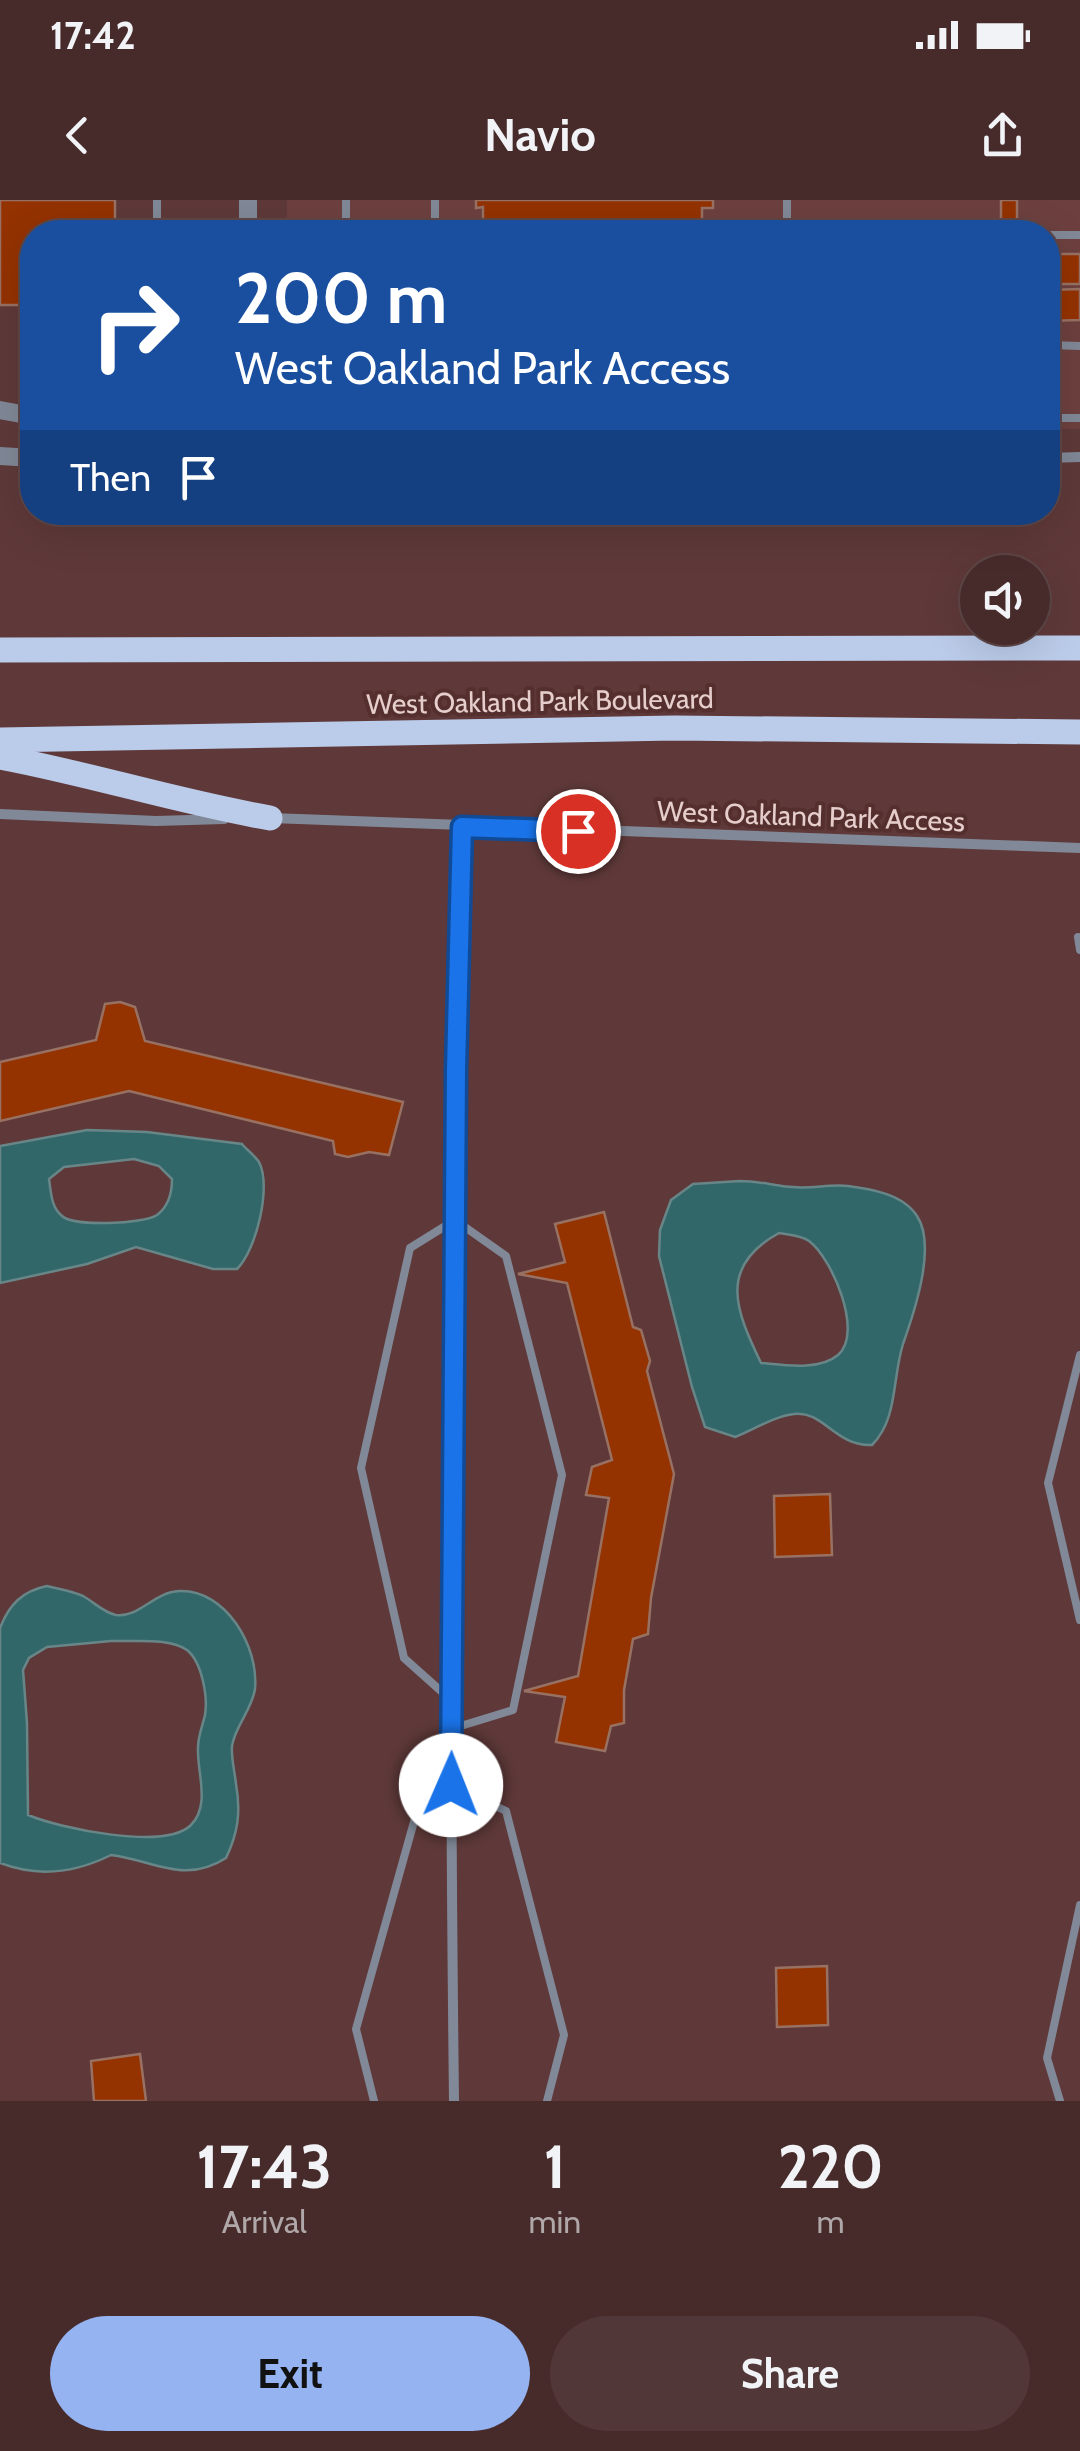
<!DOCTYPE html>
<style>
body{margin:0;font-family:Cabin,sans-serif;background:#513737;color:#f1f3f6;height:100vh;display:flex;flex-direction:column;font-size:38px;white-space:nowrap}
*{box-sizing:border-box;margin:0}
p{font-size:32px;color:#b0a7a9}
.icon{flex:none;width:55px;height:55px;fill:none;stroke:currentColor;stroke-width:2;stroke-linecap:round;stroke-linejoin:round}
.map{position:relative;height:1901px;overflow:hidden}
.panel{display:flex;flex-direction:column;background:#472b2b;flex:1}
.panel>*{flex:none}
.hud{position:absolute;left:20px;top:20px;width:1040px;height:305px;border-radius:40px;box-shadow:0 10px 40px #0002,0 0 0 2px #5f4747;background:#1a4fa0;color:#fff;overflow:hidden}
.fabs{position:absolute;left:960px;top:355px;display:grid;gap:20px}
.fabs a{display:grid;place-items:center;width:90px;height:90px;border-radius:50%;background:#472b2b;box-shadow:0 10px 40px #0002,0 0 0 2px #5f4747;font-size:50px}
.pin{position:absolute;display:grid;place-items:center;width:85px;height:85px;color:#fff;margin:-42px;border:5px solid #fff;border-radius:50%;box-shadow:0 2px 10px #0007}
.me{position:absolute;width:110px;margin:-55px;rotate:1deg;stroke-linejoin:round;filter:drop-shadow(0 0 8px #0008)}
.turn{display:flex;align-items:center;gap:35px;height:210px;padding:0 50px;font-size:45px}
.turn .icon{width:130px;height:130px;stroke-width:2.5}
.turn b{display:block;font-size:70px;line-height:85px}
.then{display:flex;align-items:center;height:95px;padding:0 50px;background:#0003;gap:20px;font-size:38px}
.eta{display:flex;justify-content:space-evenly;align-items:center;height:170px;text-align:center}
.eta b{font-size:60px;font-weight:700;line-height:70px}
.primary-button{display:flex;gap:20px;margin-top:auto;padding:20px 50px}
.primary-button a{flex:1;height:115px;border-radius:60px;background:#95b2f1;color:#111;font-size:40px;font-weight:700;line-height:115px;text-align:center}
.primary-button a+a{background:#513737;color:#f1f3f6}
.status{display:flex;justify-content:space-between;align-items:center;height:70px;padding:0 50px;background:#472b2b;direction:ltr}
.status svg{height:28px;fill:currentColor}
header{display:flex;justify-content:space-between;align-items:center;height:130px;padding:0 50px;background:#472b2b;font-size:45px;font-weight:700}
.map>svg:first-child{display:block}
.built{fill:#6d403f}
.water{fill:#32676a;stroke:#688688;stroke-width:2.5;fill-rule:evenodd}
.building{fill:#943200;stroke:#987163;stroke-width:2.5}
.lines{fill:none;stroke-linecap:round;stroke-linejoin:round}
.service{stroke:#818998;stroke-width:8}
.minor{stroke:#818998;stroke-width:10}
.tertiary{stroke:#818998;stroke-width:18}
.primary{stroke:#bbccea;stroke-width:25}
.route-casing{stroke:#114b97;stroke-width:25}
.route{stroke:#1a73e8;stroke-width:18}
.labels{text-anchor:middle;stroke-width:8;stroke-linejoin:round;paint-order:stroke}
.street-label{font-size:28px;fill:#e6cecd;stroke:#542f2e}
</style>
<div class="status"><b>17:42</b><svg viewBox="0 0 49 12"><path d="M0 12V9h3v3zM5 12V6h3v6zM10 12V3h3v9zM15 12V0h3v12zM26 1h20v11H26zM47 4h2v5h-2z"/></svg></div>
<header><svg class="icon" aria-label="back" viewBox="0 0 24 24"><path d="M15 5l-7 7 7 7"/></svg>Navio<svg class="icon" aria-label="share" viewBox="0 0 24 24"><path d="M12 15V3M7 8l5-5 5 5M5 13v7h14v-7"/></svg></header>
<div class="map">
<svg width="1080" height="1901" viewBox="0 0 1080 1901">
<rect width="100%" height="100%" fill="#5f3939"/>
<path class="built" d="M287,0H1080V229H1048V32H287Z"/>
<g class="water">
<path d="M87,930L147,932L242,944C247,950 255,956 259,962C272,986 256,1051 237,1069H213L136,1047L87,1064L0,1083V946ZM134,959L159,966L172,979C172,993 169,1006 157,1015C143,1024 74,1027 62,1016C51,1007 51,992 49,979L64,967Z"/>
<path d="M740,981C760,981 775,986 793,987C811,989 830,984 848,986C871,989 903,994 917,1016C937,1046 914,1113 903,1144C892,1179 898,1219 872,1245C836,1247 823,1210 794,1214C775,1216 753,1230 735,1237L705,1227L692,1187L659,1056L660,1030L671,1000L693,984ZM779,1033C790,1035 801,1035 809,1041C832,1058 864,1133 838,1155C819,1171 784,1165 761,1163C736,1111 717,1067 779,1033Z"/>
<path d="M47,1386C59,1389 72,1391 83,1396C94,1402 104,1413 116,1415C139,1418 154,1392 179,1391C226,1389 259,1447 255,1489C252,1510 235,1526 232,1546C231,1558 235,1573 236,1584C241,1612 238,1633 226,1658C184,1685 153,1660 111,1655C75,1673 39,1678 0,1663V1428C9,1405 22,1391 47,1386ZM111,1441C132,1442 169,1437 187,1450C202,1462 208,1497 205,1515C202,1528 197,1538 198,1552C198,1575 210,1606 191,1625C165,1651 59,1628 28,1615L27,1523L23,1470L29,1458L47,1447Z"/>
</g>
<g class="building">
<path d="M0,0H115V32H32V105H0Z"/>
<path d="M476,0H713V8H702V32H483V7L476,8Z"/>
<rect x="1001" y="0" width="16" height="32"/>
<rect x="1048" y="54" width="32" height="30"/>
<path d="M1080,89V120L1048,121V90Z"/>
<path d="M120,802L135,807L145,841L403,902L389,955L369,952L348,957L335,954L333,941L129,891L0,921V862L96,840L105,804Z"/>
<path d="M604,1012L633,1127L641,1130L650,1161L647,1171L674,1274L651,1398L648,1434L633,1439L624,1490V1523L611,1526L605,1551L556,1542L565,1497L524,1491L578,1476L609,1298L586,1295L592,1267L612,1260L567,1083L518,1074L565,1062L555,1024Z"/>
<path d="M830,1294L832,1355L775,1357L774,1296Z"/>
<path d="M827,1766L828,1825L777,1827L776,1768Z"/>
<path d="M140,1854L146,1901H94L91,1861Z"/>
</g>
<g class="lines">
<g class="service">
<path d="M157,32V0"/>
<path d="M346,32V0"/>
<path d="M435,32V0"/>
<path d="M787,32V0"/>
<path d="M1048,35H1080"/>
<path d="M1048,145L1080,146"/>
<path d="M1048,218H1080"/>
<path d="M1078,737L1080,750"/>
<path d="M1080,1155L1048,1283L1080,1420"/>
<path d="M451,1529L513,1510L562,1275L506,1056L455,1020L410,1048L361,1268L404,1458L451,1500"/>
<path d="M374,1901L356,1829L422,1593L451,1585L506,1611L564,1835L547,1901"/>
<path d="M1060,1901L1047,1858L1080,1705"/>
</g>
<g class="minor">
<path d="M1048,258L1080,257"/>
<path d="M0,614L156,621L224,619"/>
<path d="M271,618L1080,648"/>
<path d="M454,1901C449,1476 449,1051 462,627"/>
</g>
<g class="tertiary">
<path d="M248,32V0"/>
<path d="M0,210L32,216"/>
<path d="M0,256L32,258"/>
</g>
<g class="primary">
<path d="M0,450L1080,448"/>
<path d="M0,540L675,528L1080,532"/>
<path d="M0,557C91,574 178,602 270,618"/>
</g>
</g>
<g class="lines">
<defs>
<path id="route" d="M451,1585L456,870L462,627L578,631"/>
</defs>
<use href="#route" class="route-casing"/>
<use href="#route" class="route"/>
</g>
<g class="labels">
<g class="street-label">
<text transform="translate(540 501) rotate(-1)" y="10">West Oakland Park Boulevard</text>
<text transform="translate(811 616) rotate(2)" y="10">West Oakland Park Access</text>
</g>
</g>
</svg>
<div class="fabs">
<a><svg class="icon" aria-label="sound" viewBox="0 0 24 24"><path d="M4 9h4l5-4v14l-5-4H4zM17 9q2 3 0 6"/></svg></a>
</div>
<div class="pin" style="left:578px;top:631px;background:#d93025"><svg class="icon" aria-label="arrive" viewBox="0 0 24 24"><path d="M6 21V4h12l-3 4 3 4H6"/></svg></div>
<svg class="me" style="left:451px;top:1585px" viewBox="-20 -20 40 40"><circle r="19" fill="#fff"/><path d="M0-13L10 11 0 6-10 11z" fill="#1a73e8"/></svg>
<div class="hud">
<div class="turn"><svg class="icon" aria-label="right" viewBox="0 0 24 24"><path d="M7 20v-9h11M14 6l5 5-5 5"/></svg><div><b>200 m</b>West Oakland Park Access</div></div>
<div class="then">Then<svg class="icon" aria-label="arrive" viewBox="0 0 24 24"><path d="M6 21V4h12l-3 4 3 4H6"/></svg></div>
</div>
</div>
<section class="panel">
<div class="eta">
<div><b>17:43</b><p>Arrival</p></div>
<div><b>1</b><p>min</p></div>
<div><b>220</b><p>m</p></div>
</div>
<div class="primary-button"><a>Exit</a><a>Share</a></div>
</section>
